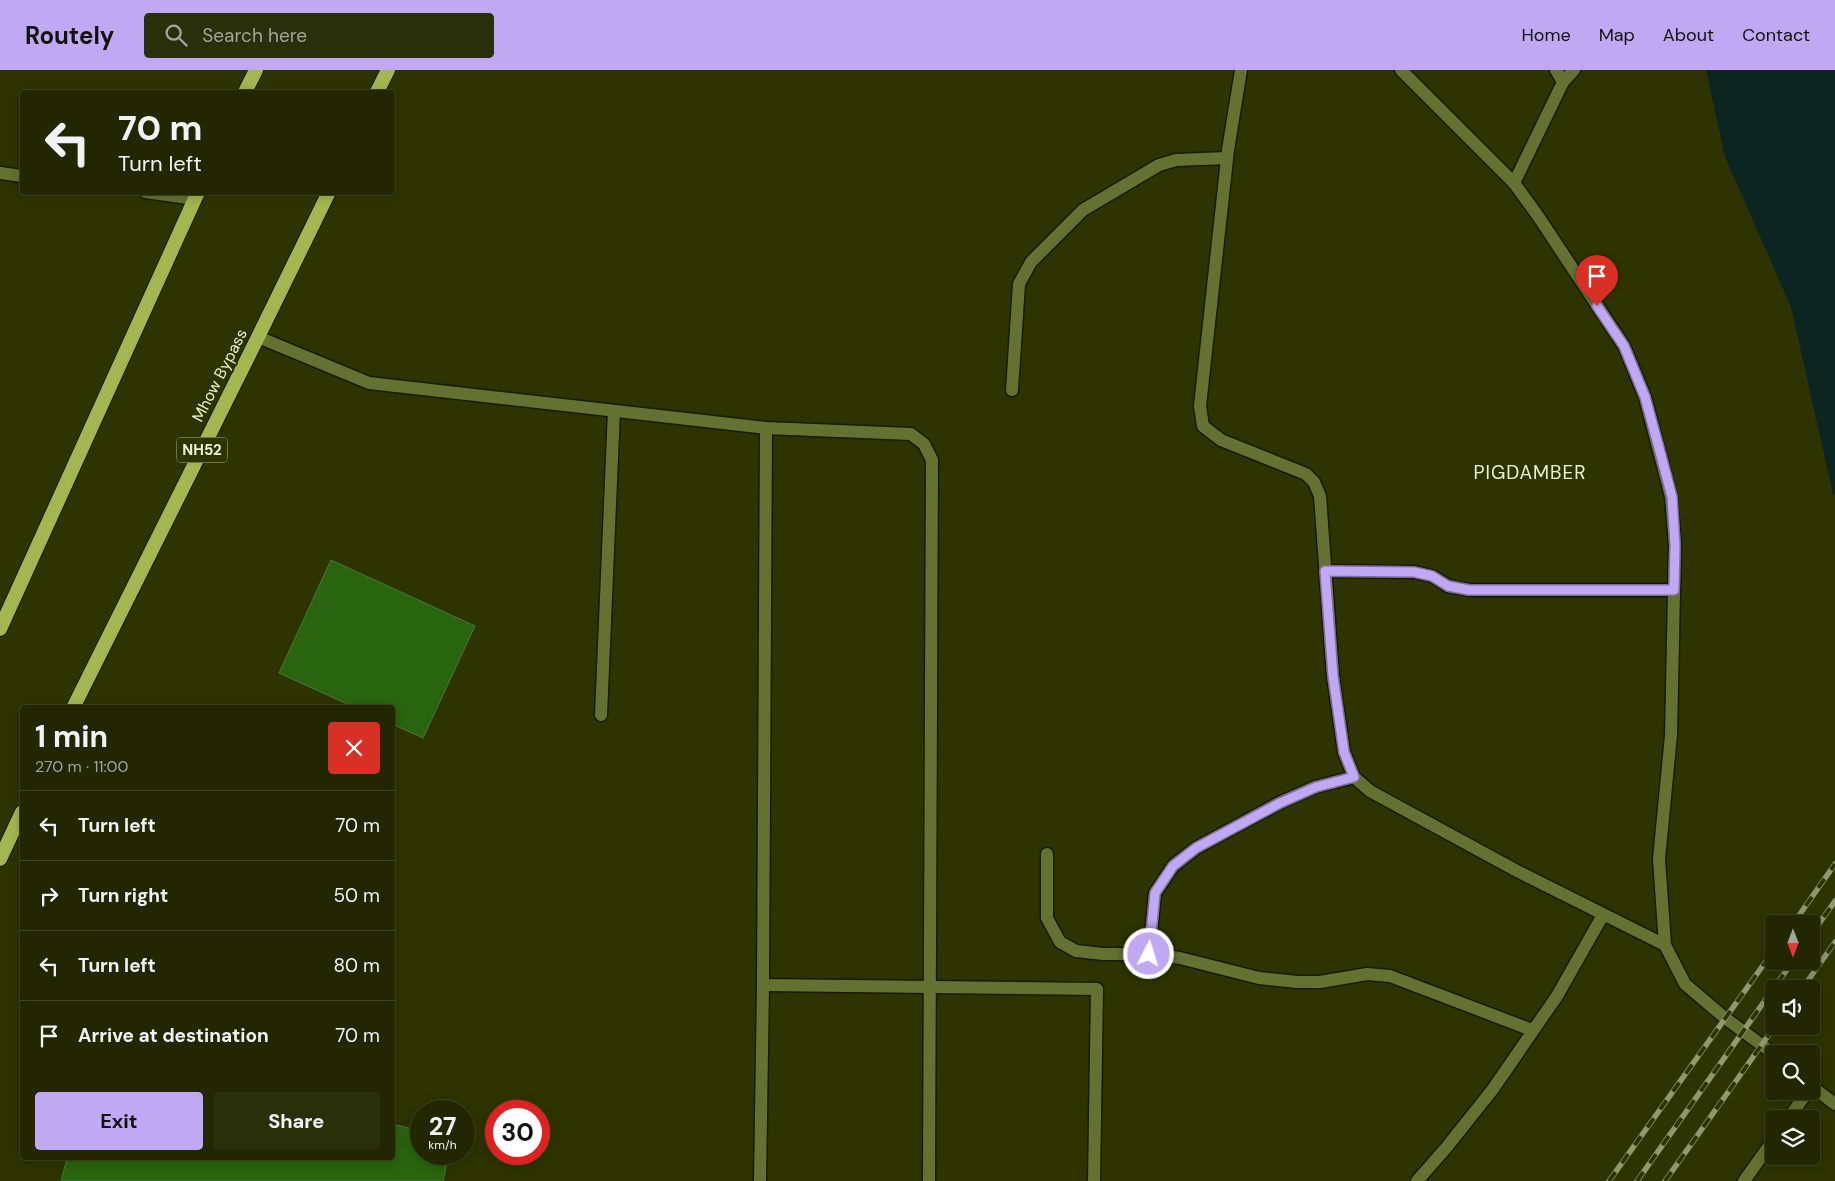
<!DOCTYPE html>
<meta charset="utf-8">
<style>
body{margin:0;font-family:"DM Sans",sans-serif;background:#2a2f0b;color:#f1f3f6;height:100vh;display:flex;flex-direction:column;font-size:19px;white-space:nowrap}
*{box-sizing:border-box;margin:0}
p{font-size:16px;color:#a2a599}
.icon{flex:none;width:28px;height:28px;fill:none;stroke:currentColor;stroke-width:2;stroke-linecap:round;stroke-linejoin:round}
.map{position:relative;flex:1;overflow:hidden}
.panel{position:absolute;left:20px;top:635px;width:375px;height:455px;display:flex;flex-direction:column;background:#222701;border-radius:5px;box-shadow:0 2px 12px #0003,0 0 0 1px #3f4423}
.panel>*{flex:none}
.banner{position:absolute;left:20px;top:20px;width:375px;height:105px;border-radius:5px;box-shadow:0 2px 12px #0003,0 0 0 1px #3f4423;background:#222701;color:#f1f3f6;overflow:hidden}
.needle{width:32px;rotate:180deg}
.controls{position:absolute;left:1765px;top:845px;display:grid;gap:10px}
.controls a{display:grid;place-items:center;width:55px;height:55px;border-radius:5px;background:#222701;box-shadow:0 2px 12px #0003,0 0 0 1px #3f4423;font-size:25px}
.speed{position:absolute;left:410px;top:1030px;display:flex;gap:10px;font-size:25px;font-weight:700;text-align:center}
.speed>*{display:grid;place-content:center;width:65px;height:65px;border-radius:50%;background:#222701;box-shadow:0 2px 12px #0003,0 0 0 1px #3f4423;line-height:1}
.speed small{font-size:12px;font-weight:400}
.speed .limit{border:8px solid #d22;background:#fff;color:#111}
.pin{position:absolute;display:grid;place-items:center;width:42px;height:42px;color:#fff;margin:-51px -21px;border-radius:50% 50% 50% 0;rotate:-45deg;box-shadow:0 0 5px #0007}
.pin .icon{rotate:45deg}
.me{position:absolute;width:55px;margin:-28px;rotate:5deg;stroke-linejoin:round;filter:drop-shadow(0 0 4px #0008)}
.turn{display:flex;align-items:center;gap:18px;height:105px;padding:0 15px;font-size:22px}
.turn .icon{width:65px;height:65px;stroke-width:2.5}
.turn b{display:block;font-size:35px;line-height:42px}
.round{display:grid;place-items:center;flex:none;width:52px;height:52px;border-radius:5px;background:#2a2f0b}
.headline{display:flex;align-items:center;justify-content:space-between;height:85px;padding:0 15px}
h1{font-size:30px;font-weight:700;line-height:38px}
.action{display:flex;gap:10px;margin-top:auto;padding:10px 15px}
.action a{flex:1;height:58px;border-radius:5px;background:#c0a8f3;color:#111;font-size:20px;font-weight:700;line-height:58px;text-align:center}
.action a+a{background:#2a2f0b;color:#f1f3f6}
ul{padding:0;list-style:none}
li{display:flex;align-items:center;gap:15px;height:70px;padding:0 15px;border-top:1px solid #3f4423}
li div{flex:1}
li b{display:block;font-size:19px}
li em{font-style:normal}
header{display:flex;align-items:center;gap:30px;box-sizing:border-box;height:70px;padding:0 25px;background:#c0a8f3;color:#111}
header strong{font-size:24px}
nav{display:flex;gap:28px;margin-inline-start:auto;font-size:18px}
.search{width:350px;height:45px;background:#2a2f0b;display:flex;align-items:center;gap:12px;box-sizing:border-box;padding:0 18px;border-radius:5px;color:#a2a599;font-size:19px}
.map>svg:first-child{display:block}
.water{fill:#0c2520}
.building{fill:#29640e;stroke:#4e7541}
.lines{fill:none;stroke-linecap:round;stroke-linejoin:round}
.service-casing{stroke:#161b00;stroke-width:15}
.minor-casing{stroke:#161b00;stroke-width:15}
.trunk-casing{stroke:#161b00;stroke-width:16}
.service{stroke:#657131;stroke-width:12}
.minor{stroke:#657131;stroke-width:12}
.trunk{stroke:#a4b652;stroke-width:14}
.rail-casing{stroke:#90986e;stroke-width:5.5}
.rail{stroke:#2d3401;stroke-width:4;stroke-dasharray:11;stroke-linecap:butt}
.route-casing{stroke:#7d6d9e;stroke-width:12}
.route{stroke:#c0a8f3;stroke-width:9}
.labels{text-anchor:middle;stroke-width:4;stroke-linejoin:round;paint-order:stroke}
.shield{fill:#2d3401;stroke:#b1b992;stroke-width:1}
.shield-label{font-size:15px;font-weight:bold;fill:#eaf2d0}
.street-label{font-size:16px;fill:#eaf2d0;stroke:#2d3401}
.quarter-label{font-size:19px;letter-spacing:1px;fill:#eaf2d0;stroke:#2d3401}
</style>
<header>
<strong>Routely</strong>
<div class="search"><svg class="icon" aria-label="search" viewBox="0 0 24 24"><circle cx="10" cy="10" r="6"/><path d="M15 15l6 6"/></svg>Search here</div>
<nav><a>Home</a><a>Map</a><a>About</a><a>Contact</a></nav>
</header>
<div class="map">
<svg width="1835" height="1111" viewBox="0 0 1835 1111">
<rect width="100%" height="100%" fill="#2d3401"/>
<path class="water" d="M1706,0H1835V426L1833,424L1791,237L1725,87Z"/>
<g class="building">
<path d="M331,490L475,556L423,668L392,654V638H356L279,603Z"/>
<path d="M392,1054L421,1061V1084H449L443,1111H61L67,1088H392Z"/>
</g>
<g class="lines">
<defs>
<g id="service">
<path d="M0,103L22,106"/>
<path d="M145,122L195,129"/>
</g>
<g id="minor">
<path d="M1241,0L1228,80L1200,336L1203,356L1221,370L1306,404L1314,412L1320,426L1333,606L1344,682L1354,707L1370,721L1517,801L1665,875"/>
<path d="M1401,0L1514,113L1538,146L1624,276L1645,327L1671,427L1675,475L1671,665L1659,789L1665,875L1685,914L1725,948L1774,984"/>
<path d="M1556,0L1563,12"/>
<path d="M1514,113L1563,12L1574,0"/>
<path d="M258,267L369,313L766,358L911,364L924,374L932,390L929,1111"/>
<path d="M1012,320L1019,214L1031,192L1083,140L1159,95L1176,90L1227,88"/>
<path d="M1325,501L1414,502L1432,506L1448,516L1469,520H1674"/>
<path d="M601,645L614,341"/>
<path d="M1047,784V848L1060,872L1076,881L1103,884H1149L1180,888L1259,908L1297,912H1320L1367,904L1390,906L1532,960"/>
<path d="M1149,884L1155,823L1173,796L1196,778L1279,733L1315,717L1354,707"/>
<path d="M763,915L1097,919L1094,1111"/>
<path d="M1811,1016L1835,1034"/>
<path d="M1788,1049L1808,1021"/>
<path d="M760,1111L763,915L766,358"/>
<path d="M1417,1111L1446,1078L1493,1019L1557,926L1603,845"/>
<path d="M1744,1111L1774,1069"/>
</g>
<g id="trunk">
<path d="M245,22L256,0"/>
<path d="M377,22L388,0"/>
<path d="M0,559L198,122"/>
<path d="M73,638L258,267L329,122"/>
<path d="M0,789L22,742"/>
</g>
</defs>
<use href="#service" class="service-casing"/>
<use href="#minor" class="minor-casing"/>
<use href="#trunk" class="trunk-casing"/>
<use href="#service" class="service"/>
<use href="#minor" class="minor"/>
<use href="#trunk" class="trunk"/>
<defs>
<g id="rail">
<path d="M1793,854L1835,794"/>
<path d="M1811,865L1835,831"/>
<path d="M1802,919L1835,872"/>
<path d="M1609,1111L1774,880"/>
<path d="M1637,1111L1793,891"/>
<path d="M1665,1111L1775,956"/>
</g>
</defs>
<use href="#rail" class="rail-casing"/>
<use href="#rail" class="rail"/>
</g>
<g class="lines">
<defs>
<path id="route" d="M1149,884L1155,823L1173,796L1196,778L1280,733L1316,717L1354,707L1344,682L1333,606L1325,501L1414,502L1432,506L1448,516L1469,520H1674L1675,475L1672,427L1659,378L1645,327L1624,276L1597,236"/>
</defs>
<use href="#route" class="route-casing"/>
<use href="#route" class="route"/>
</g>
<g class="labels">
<rect class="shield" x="177" y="367.5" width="50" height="25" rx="4"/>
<g class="shield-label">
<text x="202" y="385">NH52</text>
</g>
<g class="street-label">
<text transform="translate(219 305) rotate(-63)" y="6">Mhow Bypass</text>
</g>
<g class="quarter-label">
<text x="1530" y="409">PIGDAMBER</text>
</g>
</g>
</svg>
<div class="controls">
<a><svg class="needle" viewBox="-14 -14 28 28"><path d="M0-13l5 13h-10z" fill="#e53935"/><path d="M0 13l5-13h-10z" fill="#a2a599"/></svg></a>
<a><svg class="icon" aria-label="sound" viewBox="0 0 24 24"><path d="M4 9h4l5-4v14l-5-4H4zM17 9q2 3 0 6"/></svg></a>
<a><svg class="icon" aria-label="search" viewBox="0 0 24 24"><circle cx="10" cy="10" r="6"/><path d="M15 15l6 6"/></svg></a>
<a><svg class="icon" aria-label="layers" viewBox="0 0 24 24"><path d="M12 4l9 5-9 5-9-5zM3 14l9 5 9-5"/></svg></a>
</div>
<div class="speed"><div>27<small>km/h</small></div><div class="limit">30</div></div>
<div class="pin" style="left:1597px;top:236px;background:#d93025"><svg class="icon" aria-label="arrive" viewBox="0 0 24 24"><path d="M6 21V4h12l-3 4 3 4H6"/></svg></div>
<svg class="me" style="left:1149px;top:884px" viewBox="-20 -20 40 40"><circle r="17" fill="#c0a8f3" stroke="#fff" stroke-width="3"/><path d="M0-11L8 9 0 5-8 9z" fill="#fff"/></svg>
<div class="banner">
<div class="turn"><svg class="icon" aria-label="left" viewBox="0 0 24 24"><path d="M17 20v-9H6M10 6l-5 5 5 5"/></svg><div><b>70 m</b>Turn left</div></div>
</div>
<section class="panel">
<div class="headline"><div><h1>1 min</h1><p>270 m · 11:00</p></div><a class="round" style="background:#d93025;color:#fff"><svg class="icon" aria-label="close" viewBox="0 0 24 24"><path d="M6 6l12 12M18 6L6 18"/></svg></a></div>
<ul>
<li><svg class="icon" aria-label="left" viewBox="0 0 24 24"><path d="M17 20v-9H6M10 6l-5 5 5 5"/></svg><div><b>Turn left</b></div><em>70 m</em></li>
<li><svg class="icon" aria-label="right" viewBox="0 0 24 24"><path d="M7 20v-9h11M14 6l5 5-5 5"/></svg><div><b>Turn right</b></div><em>50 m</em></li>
<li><svg class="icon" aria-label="left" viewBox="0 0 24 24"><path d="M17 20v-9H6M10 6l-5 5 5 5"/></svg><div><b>Turn left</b></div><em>80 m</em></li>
<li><svg class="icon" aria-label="arrive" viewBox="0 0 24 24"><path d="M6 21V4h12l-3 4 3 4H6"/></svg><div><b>Arrive at destination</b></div><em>70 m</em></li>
</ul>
<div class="action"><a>Exit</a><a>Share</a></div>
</section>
</div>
